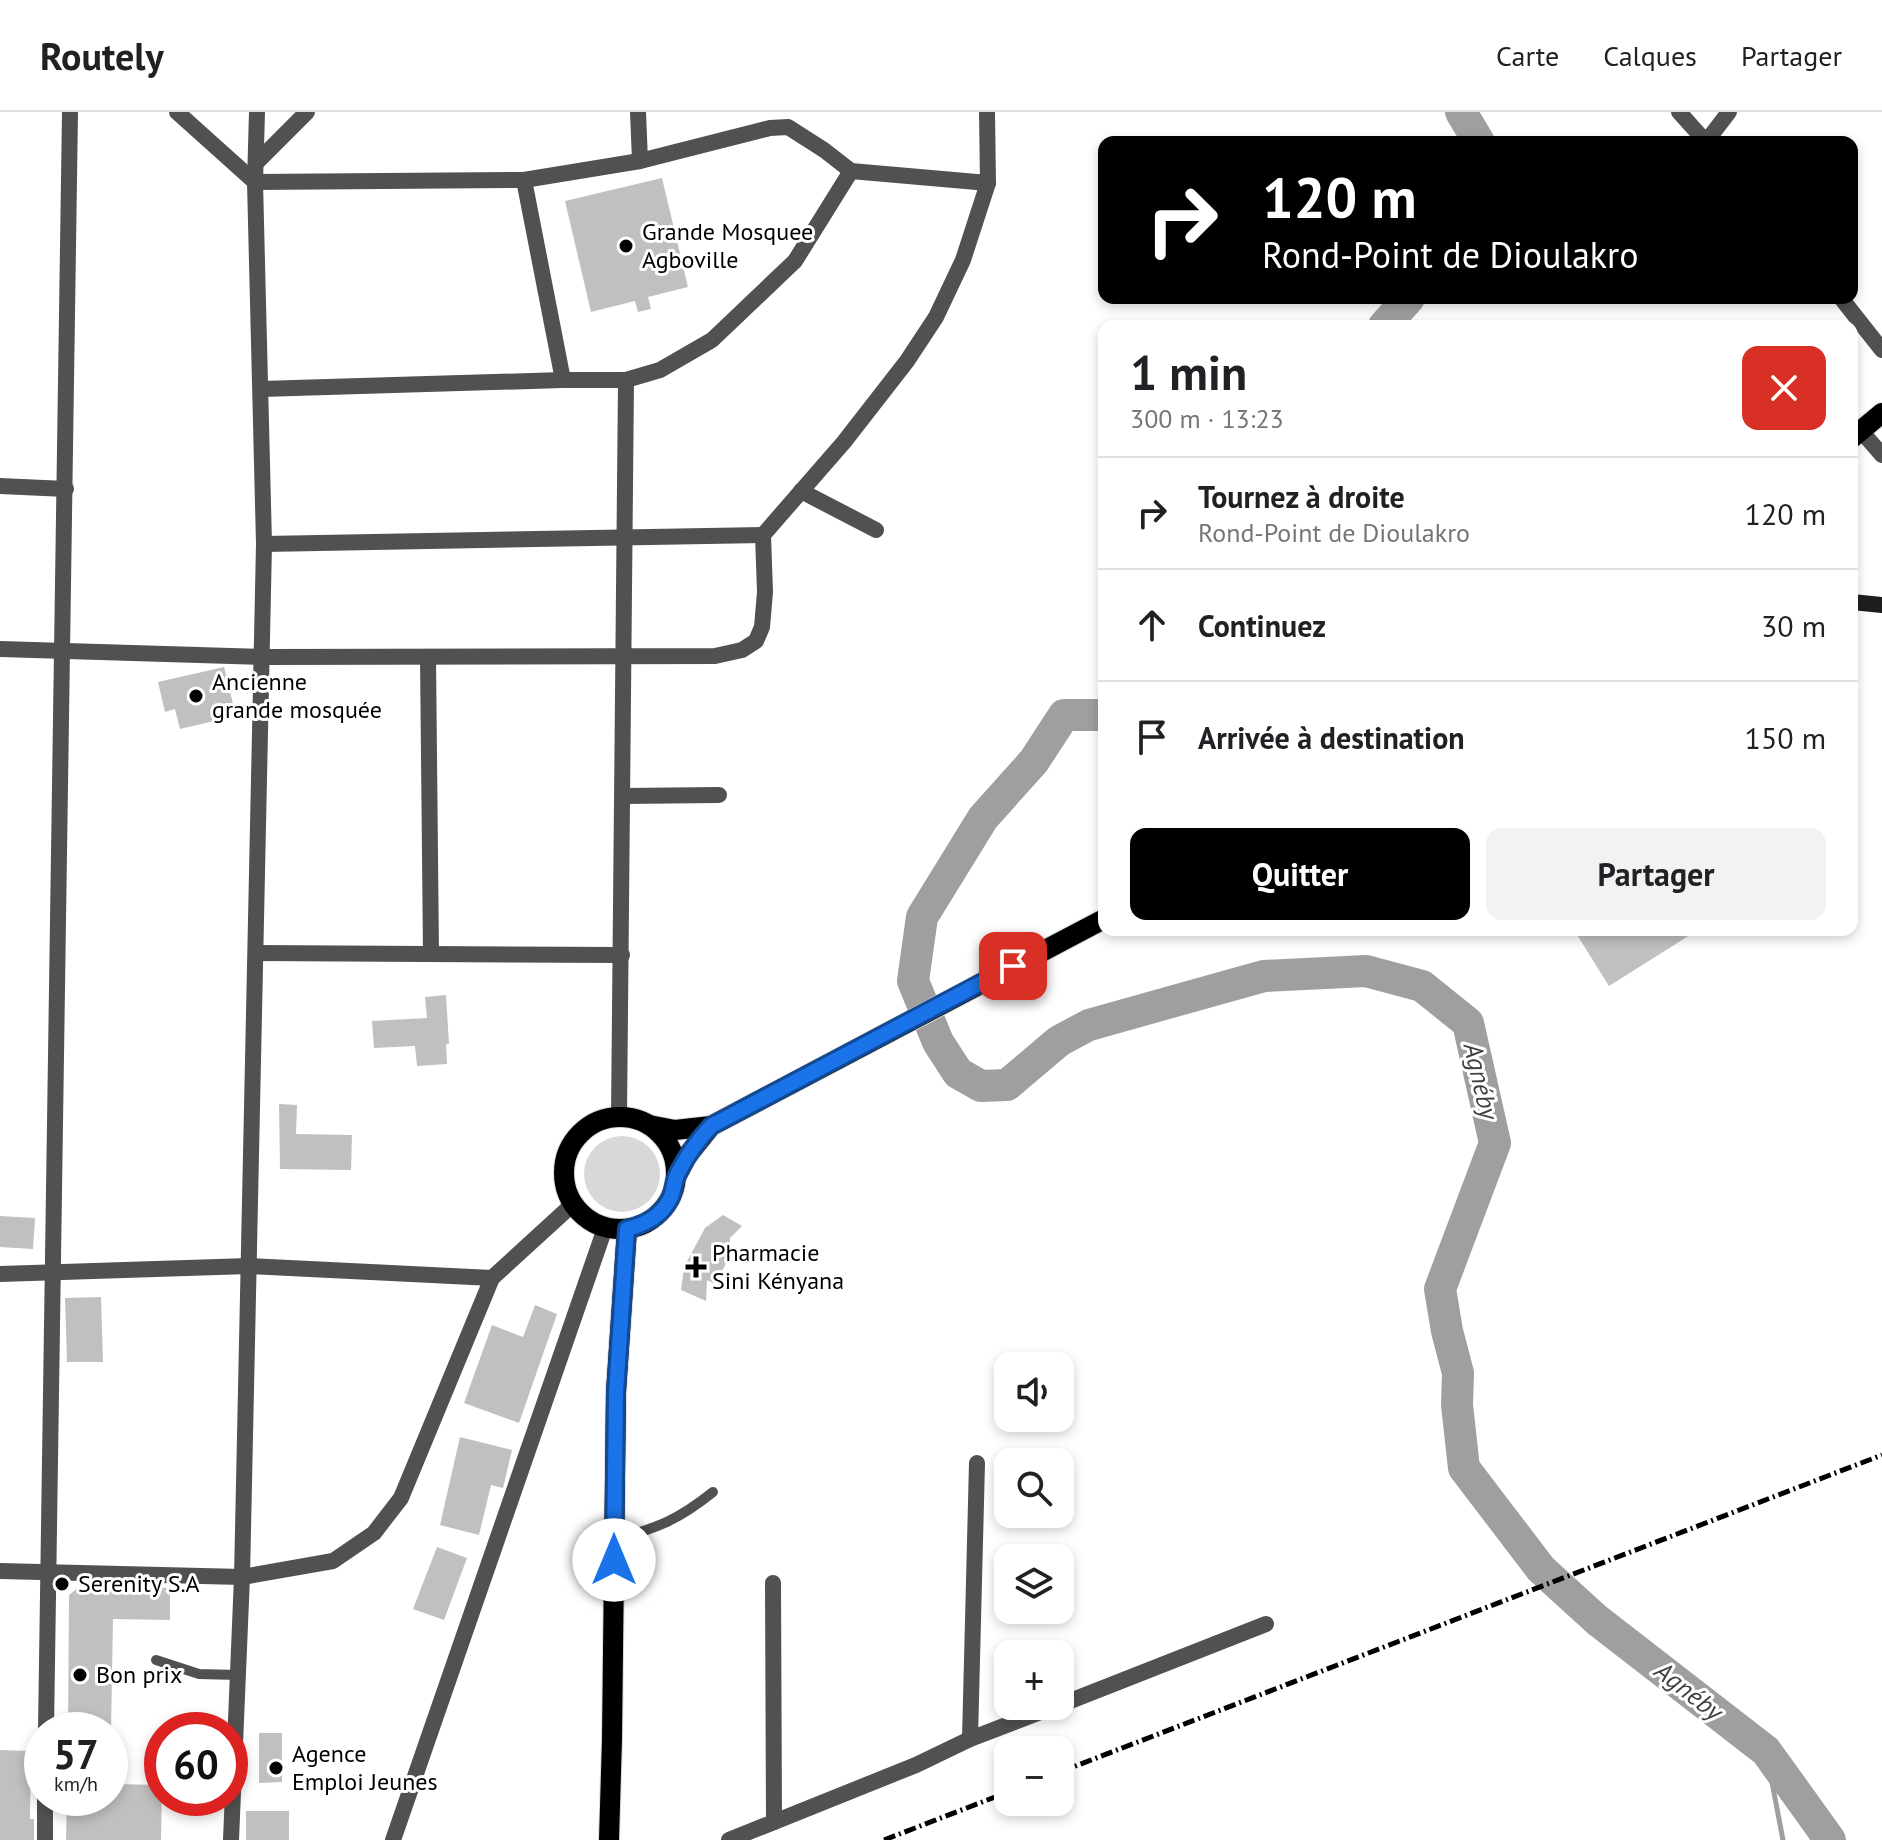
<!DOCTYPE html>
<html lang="fr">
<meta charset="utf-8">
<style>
body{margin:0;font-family:"PT Sans",sans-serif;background:#f2f2f2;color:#202124;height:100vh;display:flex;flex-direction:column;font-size:30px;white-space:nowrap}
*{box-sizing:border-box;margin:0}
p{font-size:26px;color:#757577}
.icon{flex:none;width:44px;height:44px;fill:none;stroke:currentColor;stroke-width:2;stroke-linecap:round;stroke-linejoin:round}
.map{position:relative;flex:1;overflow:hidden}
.drawer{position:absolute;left:1098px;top:208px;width:760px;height:616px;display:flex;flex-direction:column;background:#fff;border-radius:16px;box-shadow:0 4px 12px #0003}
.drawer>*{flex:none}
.guide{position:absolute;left:1098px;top:24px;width:760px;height:168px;border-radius:16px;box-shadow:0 4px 12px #0003;background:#000;color:#fff;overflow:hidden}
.buttons{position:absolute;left:994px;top:1240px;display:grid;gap:16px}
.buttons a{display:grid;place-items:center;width:80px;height:80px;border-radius:16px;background:#fff;box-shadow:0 4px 12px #0003;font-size:40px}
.speed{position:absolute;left:24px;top:1600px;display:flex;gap:16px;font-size:40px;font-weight:700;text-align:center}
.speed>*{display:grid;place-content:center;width:104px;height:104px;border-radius:50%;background:#fff;box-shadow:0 4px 12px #0003;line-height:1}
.speed small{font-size:20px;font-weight:400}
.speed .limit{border:12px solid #d22;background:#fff;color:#111}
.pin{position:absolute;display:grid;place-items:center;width:68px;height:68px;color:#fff;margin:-34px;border-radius:16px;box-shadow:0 4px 12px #0006}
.me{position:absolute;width:88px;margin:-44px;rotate:0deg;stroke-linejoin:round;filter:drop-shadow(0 0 6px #0008)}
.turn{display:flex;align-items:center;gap:28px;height:168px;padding:0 32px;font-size:36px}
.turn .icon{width:104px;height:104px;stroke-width:2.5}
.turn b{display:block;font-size:56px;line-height:68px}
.round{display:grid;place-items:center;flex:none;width:84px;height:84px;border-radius:16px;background:#f2f2f2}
.summary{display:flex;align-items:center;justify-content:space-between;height:136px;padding:0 32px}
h1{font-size:48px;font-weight:600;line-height:60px}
.button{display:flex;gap:16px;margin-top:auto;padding:16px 32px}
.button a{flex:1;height:92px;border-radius:16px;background:#000;color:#fff;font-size:32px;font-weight:600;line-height:92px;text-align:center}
.button a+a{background:#f2f2f2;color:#202124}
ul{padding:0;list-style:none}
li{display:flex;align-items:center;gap:24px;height:112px;padding:0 32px;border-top:2px solid #e0e0e0}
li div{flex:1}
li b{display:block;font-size:30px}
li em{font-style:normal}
header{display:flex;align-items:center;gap:48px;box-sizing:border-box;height:112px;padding:0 40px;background:#fff;border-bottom:2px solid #e0e0e0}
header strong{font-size:38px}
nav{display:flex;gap:44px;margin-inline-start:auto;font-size:28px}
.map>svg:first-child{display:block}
.green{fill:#d8d8d8}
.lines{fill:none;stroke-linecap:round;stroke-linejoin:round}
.stream{stroke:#9f9f9f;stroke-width:5}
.river{stroke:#9f9f9f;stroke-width:32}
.building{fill:#c0c0c0}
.primary-casing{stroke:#dbdbdb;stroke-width:22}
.lane{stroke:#515151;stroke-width:10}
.street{stroke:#515151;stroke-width:16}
.secondary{stroke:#1e1e1e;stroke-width:16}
.primary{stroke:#000;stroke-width:20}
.rail{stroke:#000;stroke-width:5;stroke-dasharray:12 4 2 4;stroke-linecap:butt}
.route-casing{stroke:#114b97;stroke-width:20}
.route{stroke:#1a73e8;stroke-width:14}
.poi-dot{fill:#000;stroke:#fff;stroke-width:3}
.labels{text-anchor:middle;stroke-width:6;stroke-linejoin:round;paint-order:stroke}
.poi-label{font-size:24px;fill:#000;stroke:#fff;text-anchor:start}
.water-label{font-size:26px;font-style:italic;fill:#404040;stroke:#fff}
</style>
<header>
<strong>Routely</strong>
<nav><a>Carte</a><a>Calques</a><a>Partager</a></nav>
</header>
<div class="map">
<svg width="1882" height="1728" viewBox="0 0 1882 1728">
<rect width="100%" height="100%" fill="#fff"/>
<circle class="green" cx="622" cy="1062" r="38"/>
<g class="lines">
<path class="stream" d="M1766,1639L1783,1728"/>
<g class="river">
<path d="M1461,0L1479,30"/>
<path d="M1384,214L1409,186"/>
<path d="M1104,603H1064L1034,649L983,706L922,805L913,869L938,930L958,961L981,974L1007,973L1059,929L1089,913L1264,864L1366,859L1422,874L1468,911L1495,1031L1440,1177L1447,1219L1458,1261L1457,1293L1464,1356L1541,1457L1597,1508L1766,1639L1830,1728"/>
</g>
</g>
<g class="building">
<path d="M662,66L688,175L648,185L651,197L638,200L635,189L591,200L565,89Z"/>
<path d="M224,555L236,604L180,617L175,597L165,600L158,570Z"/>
<path d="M1574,818H1698L1609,874Z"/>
<path d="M446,883L449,932H446L447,952L417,954L415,934L374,936L372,909L427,906L425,885Z"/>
<path d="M279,992L297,993L296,1022L352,1023L351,1058L280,1057Z"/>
<path d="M723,1103L742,1114L730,1126V1144L715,1172L707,1168L706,1189L681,1178L684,1155L705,1116Z"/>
<path d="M0,1104L35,1106L33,1137L0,1135Z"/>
<path d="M101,1185L103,1250H67L65,1186Z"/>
<path d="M535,1193L557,1202L519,1311L464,1291L492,1213L523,1225Z"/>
<path d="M460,1325L512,1338L503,1376L491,1373L479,1423L440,1413Z"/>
<path d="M437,1435L467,1446L444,1508L413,1497Z"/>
<path d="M79,1475L170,1476V1508L113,1507L111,1618H68L69,1483Z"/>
<path d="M259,1621H282V1670L259,1671Z"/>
<path d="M0,1638L31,1639L30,1707H34V1728H0Z"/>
<path d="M110,1672L162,1673L161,1728H66L67,1686H110Z"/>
<rect x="246" y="1699" width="43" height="29"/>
</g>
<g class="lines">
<defs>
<g id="primary">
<path d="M1852,326L1882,301"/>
<circle cx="620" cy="1061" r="56"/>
<path d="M649,1013L675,1018L711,1014"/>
<path d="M676,1065L687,1044L711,1014L1104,807"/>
<path d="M609,1728L612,1627L616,1280L627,1117"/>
</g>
</defs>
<use href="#primary" class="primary-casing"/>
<g class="lane">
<path d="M615,1427C658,1416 678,1408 713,1380"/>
<path d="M156,1548L199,1562L238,1563"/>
<path d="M155,1647H162"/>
</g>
<g class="street">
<path d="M177,0L255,70L524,68L640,49L770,16L788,15L824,38L851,59L988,71"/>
<path d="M638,0L640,49"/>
<path d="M1679,0L1706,30"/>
<path d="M1706,30L1729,0"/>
<path d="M257,50L307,0"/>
<path d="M524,68L563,268"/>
<path d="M1841,186L1882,238"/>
<path d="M261,277L563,268H626L660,258L712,228L795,149L851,59"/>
<path d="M1861,319L1882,343"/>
<path d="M0,374L66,377"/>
<path d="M801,379L876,418"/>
<path d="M264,432L763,423"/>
<path d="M0,537L262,545L715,544L742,538L756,529L762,515L765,480L763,423L844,330L907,249L936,205L963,148L988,71L987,0"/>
<path d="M428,545L431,842"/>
<path d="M623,684L719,683"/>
<path d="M256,841L622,843"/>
<path d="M619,1005L626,268"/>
<path d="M0,1162L249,1154L492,1166"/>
<path d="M0,1459L242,1465L333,1449L374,1421L401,1386L492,1166L573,1092"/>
<path d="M773,1471L774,1710"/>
<path d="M1060,1593L1266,1512"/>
<path d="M46,1618L70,0"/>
<path d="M970,1627L977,1351"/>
<path d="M45,1728V1686"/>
<path d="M231,1728L242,1465L264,432L255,70L257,0"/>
<path d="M393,1728L605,1116"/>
<path d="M729,1728L916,1653L970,1627L1056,1594"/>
</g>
<path class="secondary" d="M1852,490L1882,493"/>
<use href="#primary" class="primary"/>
<g class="rail">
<path d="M1060,1660L1882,1343"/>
<path d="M884,1728L1008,1680"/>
</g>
</g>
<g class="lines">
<defs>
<path id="route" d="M614,1448L616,1280L627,1117C646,1112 662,1104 671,1085C674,1077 674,1068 678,1061C687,1043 697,1029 711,1014L1013,854"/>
</defs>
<use href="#route" class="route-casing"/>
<use href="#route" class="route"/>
</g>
<g class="poi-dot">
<circle cx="626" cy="134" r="8"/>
<circle cx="196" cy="584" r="8"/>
<path d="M692 1143h8v8h8v8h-8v8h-8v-8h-8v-8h8z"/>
<circle cx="62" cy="1472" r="8"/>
<circle cx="80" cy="1563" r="8"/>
<circle cx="276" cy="1656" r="8"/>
</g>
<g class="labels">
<g class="poi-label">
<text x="642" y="128">Grande Mosquee<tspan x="642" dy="28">Agboville</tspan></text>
<text x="212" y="578">Ancienne<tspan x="212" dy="28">grande mosquée</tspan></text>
<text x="712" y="1149">Pharmacie<tspan x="712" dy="28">Sini Kényana</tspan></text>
<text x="78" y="1480">Serenity S.A</text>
<text x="96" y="1571">Bon prix</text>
<text x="292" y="1650">Agence<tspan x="292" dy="28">Emploi Jeunes</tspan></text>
</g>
<g class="water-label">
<text transform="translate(1481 969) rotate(77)" y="9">Agnéby</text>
<text transform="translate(1689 1579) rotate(38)" y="9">Agnéby</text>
</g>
</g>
</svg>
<div class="buttons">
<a><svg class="icon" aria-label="sound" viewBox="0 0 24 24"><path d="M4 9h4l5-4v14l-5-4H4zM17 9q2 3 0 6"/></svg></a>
<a><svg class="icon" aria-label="search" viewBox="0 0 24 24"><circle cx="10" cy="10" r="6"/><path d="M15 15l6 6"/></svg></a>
<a><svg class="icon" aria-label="layers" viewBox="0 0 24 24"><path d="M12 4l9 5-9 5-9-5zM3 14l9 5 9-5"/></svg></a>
<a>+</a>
<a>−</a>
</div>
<div class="speed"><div>57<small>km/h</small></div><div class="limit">60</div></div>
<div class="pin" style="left:1013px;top:854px;background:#d93025"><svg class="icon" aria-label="arrive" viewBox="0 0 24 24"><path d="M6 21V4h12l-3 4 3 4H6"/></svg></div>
<svg class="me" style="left:614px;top:1448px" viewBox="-20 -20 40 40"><circle r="19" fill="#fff"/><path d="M0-13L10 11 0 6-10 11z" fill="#1a73e8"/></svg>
<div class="guide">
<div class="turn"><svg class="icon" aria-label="right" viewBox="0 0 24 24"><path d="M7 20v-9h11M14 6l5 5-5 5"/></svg><div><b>120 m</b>Rond-Point de Dioulakro</div></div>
</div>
<section class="drawer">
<div class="summary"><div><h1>1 min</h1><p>300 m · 13:23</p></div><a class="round" style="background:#d93025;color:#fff"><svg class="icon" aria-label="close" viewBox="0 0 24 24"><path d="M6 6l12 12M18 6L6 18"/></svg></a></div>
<ul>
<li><svg class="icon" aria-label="right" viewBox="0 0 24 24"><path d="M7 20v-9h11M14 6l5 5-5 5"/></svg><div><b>Tournez à droite</b><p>Rond-Point de Dioulakro</p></div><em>120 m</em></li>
<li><svg class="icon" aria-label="ahead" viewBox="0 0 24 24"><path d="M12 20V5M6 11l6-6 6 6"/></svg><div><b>Continuez</b></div><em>30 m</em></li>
<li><svg class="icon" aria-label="arrive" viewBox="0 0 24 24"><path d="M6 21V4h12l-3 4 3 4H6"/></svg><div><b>Arrivée à destination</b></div><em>150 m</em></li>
</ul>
<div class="button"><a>Quitter</a><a>Partager</a></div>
</section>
</div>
